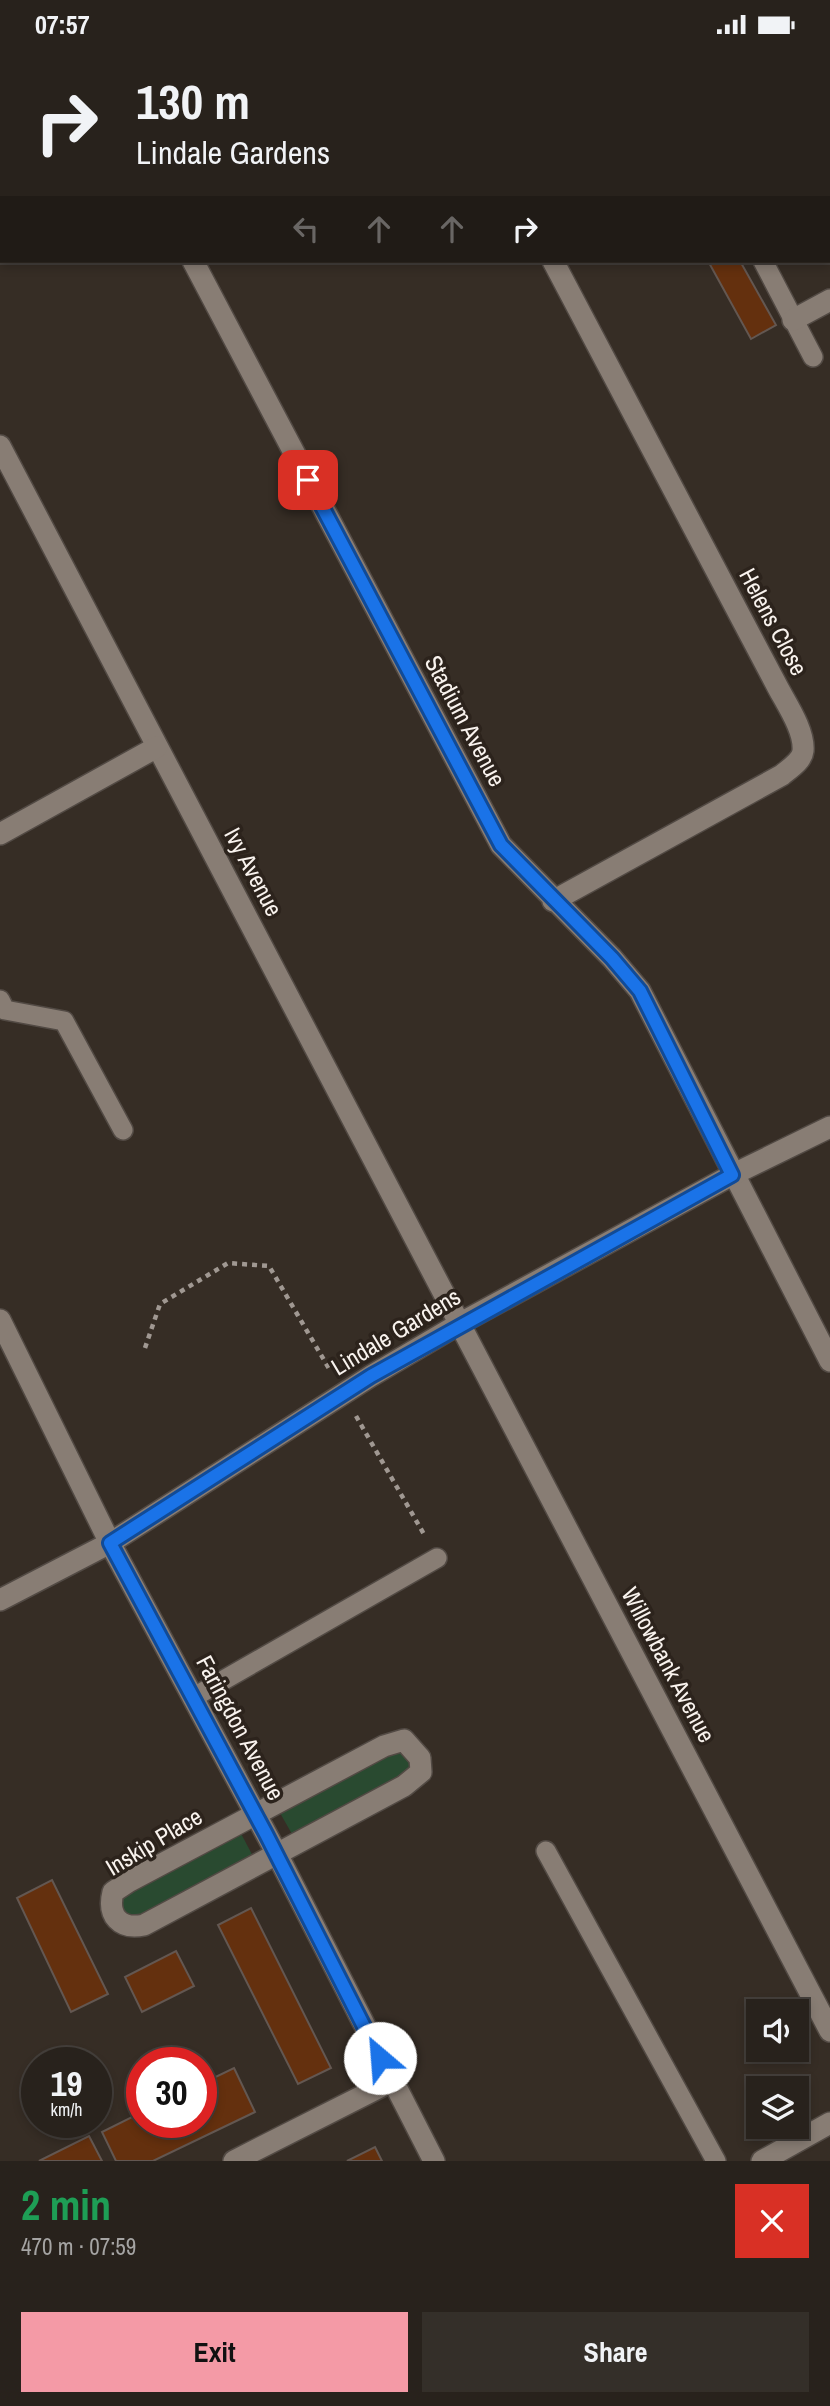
<!DOCTYPE html>
<meta charset="utf-8">
<style>
body{margin:0;font-family:"Archivo Narrow",sans-serif;background:#342f29;color:#f1f3f6;height:100vh;display:flex;flex-direction:column;font-size:26px;white-space:nowrap}
*{box-sizing:border-box;margin:0}
p{font-size:23px;color:#a5a4a3}
.icon{flex:none;width:38px;height:38px;fill:none;stroke:currentColor;stroke-width:2;stroke-linecap:round;stroke-linejoin:round}
.map{position:relative;height:2112px;overflow:hidden}
.sheet{display:flex;flex-direction:column;background:#28221c;flex:1}
.sheet>*{flex:none}
.guide{position:absolute;left:0px;top:0px;width:831px;height:214px;box-shadow:0 4px 10px #0003,0 0 0 2px #443f3b;background:#28221c;color:#f1f3f6;overflow:hidden}
.tools{position:absolute;left:746px;top:1950px;display:grid;gap:14px}
.tools a{display:grid;place-items:center;width:63px;height:63px;border-radius:0px;background:#28221c;box-shadow:0 4px 10px #0003,0 0 0 2px #443f3b;font-size:35px}
.speed{position:absolute;left:21px;top:1998px;display:flex;gap:14px;font-size:35px;font-weight:700;text-align:center}
.speed>*{display:grid;place-content:center;width:91px;height:91px;border-radius:50%;background:#28221c;box-shadow:0 4px 10px #0003,0 0 0 2px #443f3b;line-height:1}
.speed small{font-size:18px;font-weight:400}
.speed .limit{border:10px solid #d22;background:#fff;color:#111}
.pin{position:absolute;display:grid;place-items:center;width:60px;height:60px;color:#fff;margin:-30px;border-radius:14px;box-shadow:0 4px 10px #0006}
.me{position:absolute;width:77px;margin:-38px;rotate:333deg;stroke-linejoin:round;filter:drop-shadow(0 0 5px #0008)}
.turn{display:flex;align-items:center;gap:24px;height:147px;padding:0 21px;font-size:32px}
.turn .icon{width:91px;height:91px;stroke-width:2.5}
.turn b{display:block;font-size:49px;line-height:60px}
.lanes{display:flex;align-items:center;height:66px;padding:0 21px;background:#0003;justify-content:center;gap:35px;direction:ltr}
.lanes .off{opacity:.35}
.round{display:grid;place-items:center;flex:none;width:74px;height:74px;border-radius:0px;background:#342f29}
.head{display:flex;align-items:center;justify-content:space-between;height:119px;padding:0 21px}
h1{font-size:42px;font-weight:800;line-height:52px;color:#1e9e55}
.primary-button{display:flex;gap:14px;margin-top:auto;padding:14px 21px}
.primary-button a{flex:1;height:80px;border-radius:0px;background:#f49aa6;color:#111;font-size:28px;font-weight:800;line-height:80px;text-align:center}
.primary-button a+a{background:#342f29;color:#f1f3f6}
.status{display:flex;justify-content:space-between;align-items:center;height:49px;padding:0 35px;background:#28221c;direction:ltr}
.status svg{height:19px;fill:currentColor}
.map>svg:first-child{display:block}
.green{fill:#294a30}
.building{fill:#64300e;stroke:#635751;stroke-width:2}
.lines{fill:none;stroke-linecap:round;stroke-linejoin:round}
.service-casing{stroke:#524a44;stroke-width:22}
.minor-casing{stroke:#524a44;stroke-width:24}
.path{stroke:#a09892;stroke-width:4.5;stroke-dasharray:5 5;stroke-linecap:butt}
.service{stroke:#887d74;stroke-width:19}
.minor{stroke:#887d74;stroke-width:21}
.route-casing{stroke:#114b97;stroke-width:18}
.route{stroke:#1a73e8;stroke-width:12}
.labels{text-anchor:middle;stroke-width:7;stroke-linejoin:round;paint-order:stroke}
.street-label{font-size:24px;fill:#f9f3ee;stroke:#2c231c}
</style>
<div class="status"><b>07:57</b><svg viewBox="0 0 49 12"><path d="M0 12V9h3v3zM5 12V6h3v6zM10 12V3h3v9zM15 12V0h3v12zM26 1h20v11H26zM47 4h2v5h-2z"/></svg></div>
<div class="map">
<svg width="830" height="2112" viewBox="0 0 830 2112">
<rect width="100%" height="100%" fill="#362d25"/>
<g class="green">
<path d="M393,1694L421,1723L297,1794L275,1755Z"/>
<path d="M236,1775L257,1815L131,1879L113,1843Z"/>
</g>
<g class="building">
<path d="M708,212H740L776,276L751,290Z"/>
<path d="M52,1831L108,1945L71,1963L17,1849Z"/>
<path d="M251,1859L331,2019L298,2035L218,1876Z"/>
<path d="M176,1902L194,1937L142,1963L125,1928Z"/>
<path d="M234,2019L255,2063L153,2112H116L102,2083L142,2063V2074H201V2035Z"/>
<path d="M89,2087L102,2112H39Z"/>
<path d="M375,2098L382,2112H347Z"/>
</g>
<g class="lines">
<defs>
<g id="service">
<path d="M763,212L813,308"/>
<path d="M0,951L5,961L64,972L123,1081"/>
<path d="M194,1648L437,1509"/>
<path d="M546,1802L716,2112"/>
</g>
<g id="minor">
<path d="M81,0L82,2"/>
<path d="M441,0L442,2"/>
<path d="M817,0L818,2"/>
<path d="M830,24V25"/>
<path d="M193,212L501,796L612,909L640,942L830,1312"/>
<path d="M553,212L776,635C785,653 805,681 803,702C802,712 789,720 782,726L553,852"/>
<path d="M793,271L830,251"/>
<path d="M0,397L830,1982"/>
<path d="M0,785L157,698"/>
<path d="M0,1271L110,1494L277,1805L434,2112"/>
<path d="M0,1551L110,1494L371,1327L459,1275L732,1126L830,1078"/>
<path d="M404,1691L420,1709L421,1723L404,1737L144,1876C120,1881 107,1867 113,1843L128,1833L384,1697Z"/>
<path d="M234,2112L392,2032"/>
<path d="M762,2112L830,2074"/>
</g>
</defs>
<use href="#service" class="service-casing"/>
<use href="#minor" class="minor-casing"/>
<g class="path">
<path d="M145,1299L160,1255L228,1214L269,1217L331,1323"/>
<path d="M356,1367L425,1487"/>
</g>
<use href="#service" class="service"/>
<use href="#minor" class="minor"/>
</g>
<g class="lines">
<defs>
<path id="route" d="M308,431L501,796L612,909L640,942L732,1126L371,1327L110,1494L266,1785L380,2009"/>
</defs>
<use href="#route" class="route-casing"/>
<use href="#route" class="route"/>
</g>
<g class="labels">
<g class="street-label">
<text transform="translate(773 573) rotate(62)" y="8">Helens Close</text>
<text transform="translate(465 672) rotate(62)" y="8">Stadium Avenue</text>
<text transform="translate(253 823) rotate(62)" y="8">Ivy Avenue</text>
<text transform="translate(396 1283) rotate(-31)" y="8">Lindale Gardens</text>
<text transform="translate(668 1616) rotate(62)" y="8">Willowbank Avenue</text>
<text transform="translate(240 1679) rotate(62)" y="8">Faringdon Avenue</text>
<text transform="translate(154 1793) rotate(-31)" y="8">Inskip Place</text>
</g>
</g>
</svg>
<div class="tools">
<a><svg class="icon" aria-label="sound" viewBox="0 0 24 24"><path d="M4 9h4l5-4v14l-5-4H4zM17 9q2 3 0 6"/></svg></a>
<a><svg class="icon" aria-label="layers" viewBox="0 0 24 24"><path d="M12 4l9 5-9 5-9-5zM3 14l9 5 9-5"/></svg></a>
</div>
<div class="speed"><div>19<small>km/h</small></div><div class="limit">30</div></div>
<div class="pin" style="left:308px;top:431px;background:#d93025"><svg class="icon" aria-label="arrive" viewBox="0 0 24 24"><path d="M6 21V4h12l-3 4 3 4H6"/></svg></div>
<svg class="me" style="left:380px;top:2009px" viewBox="-20 -20 40 40"><circle r="19" fill="#fff"/><path d="M0-13L10 11 0 6-10 11z" fill="#1a73e8"/></svg>
<div class="guide">
<div class="turn"><svg class="icon" aria-label="right" viewBox="0 0 24 24"><path d="M7 20v-9h11M14 6l5 5-5 5"/></svg><div><b>130 m</b>Lindale Gardens</div></div>
<div class="lanes"><svg class="icon off" aria-label="left" viewBox="0 0 24 24"><path d="M17 20v-9H6M10 6l-5 5 5 5"/></svg><svg class="icon off" aria-label="ahead" viewBox="0 0 24 24"><path d="M12 20V5M6 11l6-6 6 6"/></svg><svg class="icon off" aria-label="ahead" viewBox="0 0 24 24"><path d="M12 20V5M6 11l6-6 6 6"/></svg><svg class="icon" aria-label="right" viewBox="0 0 24 24"><path d="M7 20v-9h11M14 6l5 5-5 5"/></svg></div>
</div>
</div>
<section class="sheet">
<div class="head"><div><h1>2 min</h1><p>470 m · 07:59</p></div><a class="round" style="background:#d93025;color:#fff"><svg class="icon" aria-label="close" viewBox="0 0 24 24"><path d="M6 6l12 12M18 6L6 18"/></svg></a></div>
<div class="primary-button"><a>Exit</a><a>Share</a></div>
</section>
